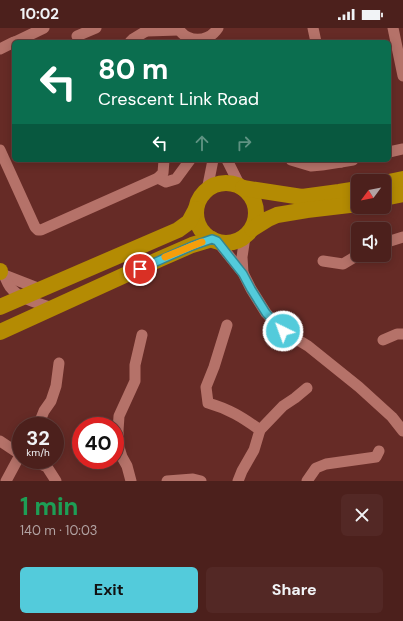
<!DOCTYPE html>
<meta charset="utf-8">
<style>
body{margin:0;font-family:"DM Sans",sans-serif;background:#532825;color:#f1f3f6;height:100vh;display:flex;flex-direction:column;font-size:15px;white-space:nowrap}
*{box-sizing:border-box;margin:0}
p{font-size:13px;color:#b2a3a3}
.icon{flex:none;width:22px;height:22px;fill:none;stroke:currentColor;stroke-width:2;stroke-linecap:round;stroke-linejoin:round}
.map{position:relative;height:453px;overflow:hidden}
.panel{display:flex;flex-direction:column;background:#4c201c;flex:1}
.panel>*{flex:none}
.hud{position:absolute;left:12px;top:12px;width:379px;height:122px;border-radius:6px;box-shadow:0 2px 10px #0003,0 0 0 1px #633e3b;background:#0b6e4f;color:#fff;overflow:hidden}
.needle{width:26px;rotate:238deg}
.buttons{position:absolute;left:351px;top:146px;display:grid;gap:8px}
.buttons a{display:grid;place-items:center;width:40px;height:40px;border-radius:6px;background:#4c201c;box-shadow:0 2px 10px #0003,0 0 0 1px #633e3b;font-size:20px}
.speed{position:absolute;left:12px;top:389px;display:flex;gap:8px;font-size:20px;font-weight:700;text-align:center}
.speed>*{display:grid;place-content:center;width:52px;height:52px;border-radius:50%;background:#4c201c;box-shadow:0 2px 10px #0003,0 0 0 1px #633e3b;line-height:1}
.speed small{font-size:10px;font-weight:400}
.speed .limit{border:6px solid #d22;background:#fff;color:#111}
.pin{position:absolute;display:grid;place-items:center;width:34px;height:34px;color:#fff;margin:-17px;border:2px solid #fff;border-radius:50%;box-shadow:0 1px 4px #0007}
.me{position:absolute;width:44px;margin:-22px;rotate:318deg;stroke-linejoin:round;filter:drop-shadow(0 0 3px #0008)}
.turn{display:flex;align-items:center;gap:14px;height:84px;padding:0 20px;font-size:18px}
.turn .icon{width:52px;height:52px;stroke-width:2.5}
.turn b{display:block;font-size:28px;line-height:34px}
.lanes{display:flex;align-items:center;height:38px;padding:0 20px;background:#0003;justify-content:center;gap:20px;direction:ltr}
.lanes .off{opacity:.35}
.round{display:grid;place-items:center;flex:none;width:42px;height:42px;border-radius:6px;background:#532825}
.overview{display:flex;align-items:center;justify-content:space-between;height:68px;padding:0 20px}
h1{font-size:24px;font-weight:700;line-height:30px;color:#1e9e55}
.action{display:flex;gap:8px;margin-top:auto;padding:8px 20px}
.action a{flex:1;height:46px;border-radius:6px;background:#53cbdb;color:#111;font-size:16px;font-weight:700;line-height:46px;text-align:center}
.action a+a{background:#532825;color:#f1f3f6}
.status{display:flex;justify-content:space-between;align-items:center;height:28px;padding:0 20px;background:#4c201c;direction:ltr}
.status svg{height:11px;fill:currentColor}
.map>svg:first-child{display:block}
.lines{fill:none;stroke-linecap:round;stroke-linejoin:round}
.minor{stroke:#b57269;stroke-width:11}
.highway{stroke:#b48b03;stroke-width:16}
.route-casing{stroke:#36848e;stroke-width:10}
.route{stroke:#53cbdb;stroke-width:7}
.slow{stroke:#f59e0b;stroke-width:7}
</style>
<div class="status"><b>10:02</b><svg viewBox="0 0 49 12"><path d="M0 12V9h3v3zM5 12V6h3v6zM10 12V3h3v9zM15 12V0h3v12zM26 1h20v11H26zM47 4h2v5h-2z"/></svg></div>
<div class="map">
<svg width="403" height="453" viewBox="0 0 403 453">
<rect width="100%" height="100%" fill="#662b26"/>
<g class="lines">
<g class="minor">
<path d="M178,0C187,15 208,15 218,0"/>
<path d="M313,0L316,14"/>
<path d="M393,0L403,48"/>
<path d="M147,3L179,2"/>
<path d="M77,8L96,0"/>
<path d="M15,14L44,0"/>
<path d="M130,14L133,11L151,0"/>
<path d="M0,21L14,14"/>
<path d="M0,122L35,199L38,202H41L158,150L163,145L164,132"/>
<path d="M389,124L403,121"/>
<path d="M227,132L240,158"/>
<path d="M291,132L311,138L322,137L341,134"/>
<path d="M341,132V134L353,132"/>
<path d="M158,150L166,154L176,151L190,132"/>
<path d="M207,162L213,132"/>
<path d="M217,213L243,245L251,261L266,285L283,303L308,318L359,359L392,389L403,403"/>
<path d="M384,215L403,209"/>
<path d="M323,233L343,236L358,227"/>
<path d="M2,245L4,247L40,261"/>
<path d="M243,245L242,229L245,209"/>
<path d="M4,247C6,251 7,255 10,259C20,272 39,275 53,280"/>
<path d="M227,297L214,339L206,359L208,375C229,381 242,389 260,402L254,422L242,443L238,453"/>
<path d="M383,312L397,306H403"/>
<path d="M38,398L44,383L51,373L56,358L59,335"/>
<path d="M260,402L283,378L295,370L307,360"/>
<path d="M0,413L21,427"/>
<path d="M32,432L47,439L56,453"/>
<path d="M6,453L20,427"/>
<path d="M131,453L127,438L122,429L119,419L118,403L119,388L135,353V337L142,307"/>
<path d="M167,453L193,451L201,453"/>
<path d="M307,453L316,440L326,436L376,429L379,423"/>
</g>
<g class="highway">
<circle cx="226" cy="185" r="30"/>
<path d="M384,155L403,151"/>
<path d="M243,160L302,169L339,164L358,161"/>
<path d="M384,170L403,166"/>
<path d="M252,201L268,191L277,187L307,182L358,176"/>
<path d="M0,244V243"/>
<path d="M0,279L178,202L189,194L196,181"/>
<path d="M0,304L160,231L192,217L212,211"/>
</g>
</g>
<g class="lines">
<defs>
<path id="route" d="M140,241L192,218L212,211L217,213L243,246L251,261L266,285L283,303"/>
</defs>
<use href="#route" class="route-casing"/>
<use href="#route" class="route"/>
<path class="slow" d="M165,229L202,214"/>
</g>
</svg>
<div class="buttons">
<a><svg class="needle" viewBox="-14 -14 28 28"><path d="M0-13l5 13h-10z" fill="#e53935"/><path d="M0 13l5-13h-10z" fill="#b2a3a3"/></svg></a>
<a><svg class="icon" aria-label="sound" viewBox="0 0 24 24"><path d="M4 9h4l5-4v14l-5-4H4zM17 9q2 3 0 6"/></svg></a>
</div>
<div class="speed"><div>32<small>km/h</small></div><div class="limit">40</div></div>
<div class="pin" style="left:140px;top:241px;background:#d93025"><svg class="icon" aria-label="arrive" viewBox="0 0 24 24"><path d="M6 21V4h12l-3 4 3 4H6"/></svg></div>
<svg class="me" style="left:283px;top:303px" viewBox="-20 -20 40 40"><circle r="17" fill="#53cbdb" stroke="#fff" stroke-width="3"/><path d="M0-11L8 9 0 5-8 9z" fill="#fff"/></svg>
<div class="hud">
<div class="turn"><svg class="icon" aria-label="left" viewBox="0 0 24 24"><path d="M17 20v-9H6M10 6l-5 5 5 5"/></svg><div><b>80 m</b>Crescent Link Road</div></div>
<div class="lanes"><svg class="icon" aria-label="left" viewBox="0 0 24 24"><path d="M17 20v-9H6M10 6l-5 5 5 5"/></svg><svg class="icon off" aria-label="ahead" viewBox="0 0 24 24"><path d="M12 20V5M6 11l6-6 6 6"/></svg><svg class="icon off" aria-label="right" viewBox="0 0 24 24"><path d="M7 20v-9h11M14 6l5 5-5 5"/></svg></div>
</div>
</div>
<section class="panel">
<div class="overview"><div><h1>1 min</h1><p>140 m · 10:03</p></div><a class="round"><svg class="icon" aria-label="close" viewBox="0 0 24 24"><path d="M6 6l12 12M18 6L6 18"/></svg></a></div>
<div class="action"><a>Exit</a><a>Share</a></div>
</section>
